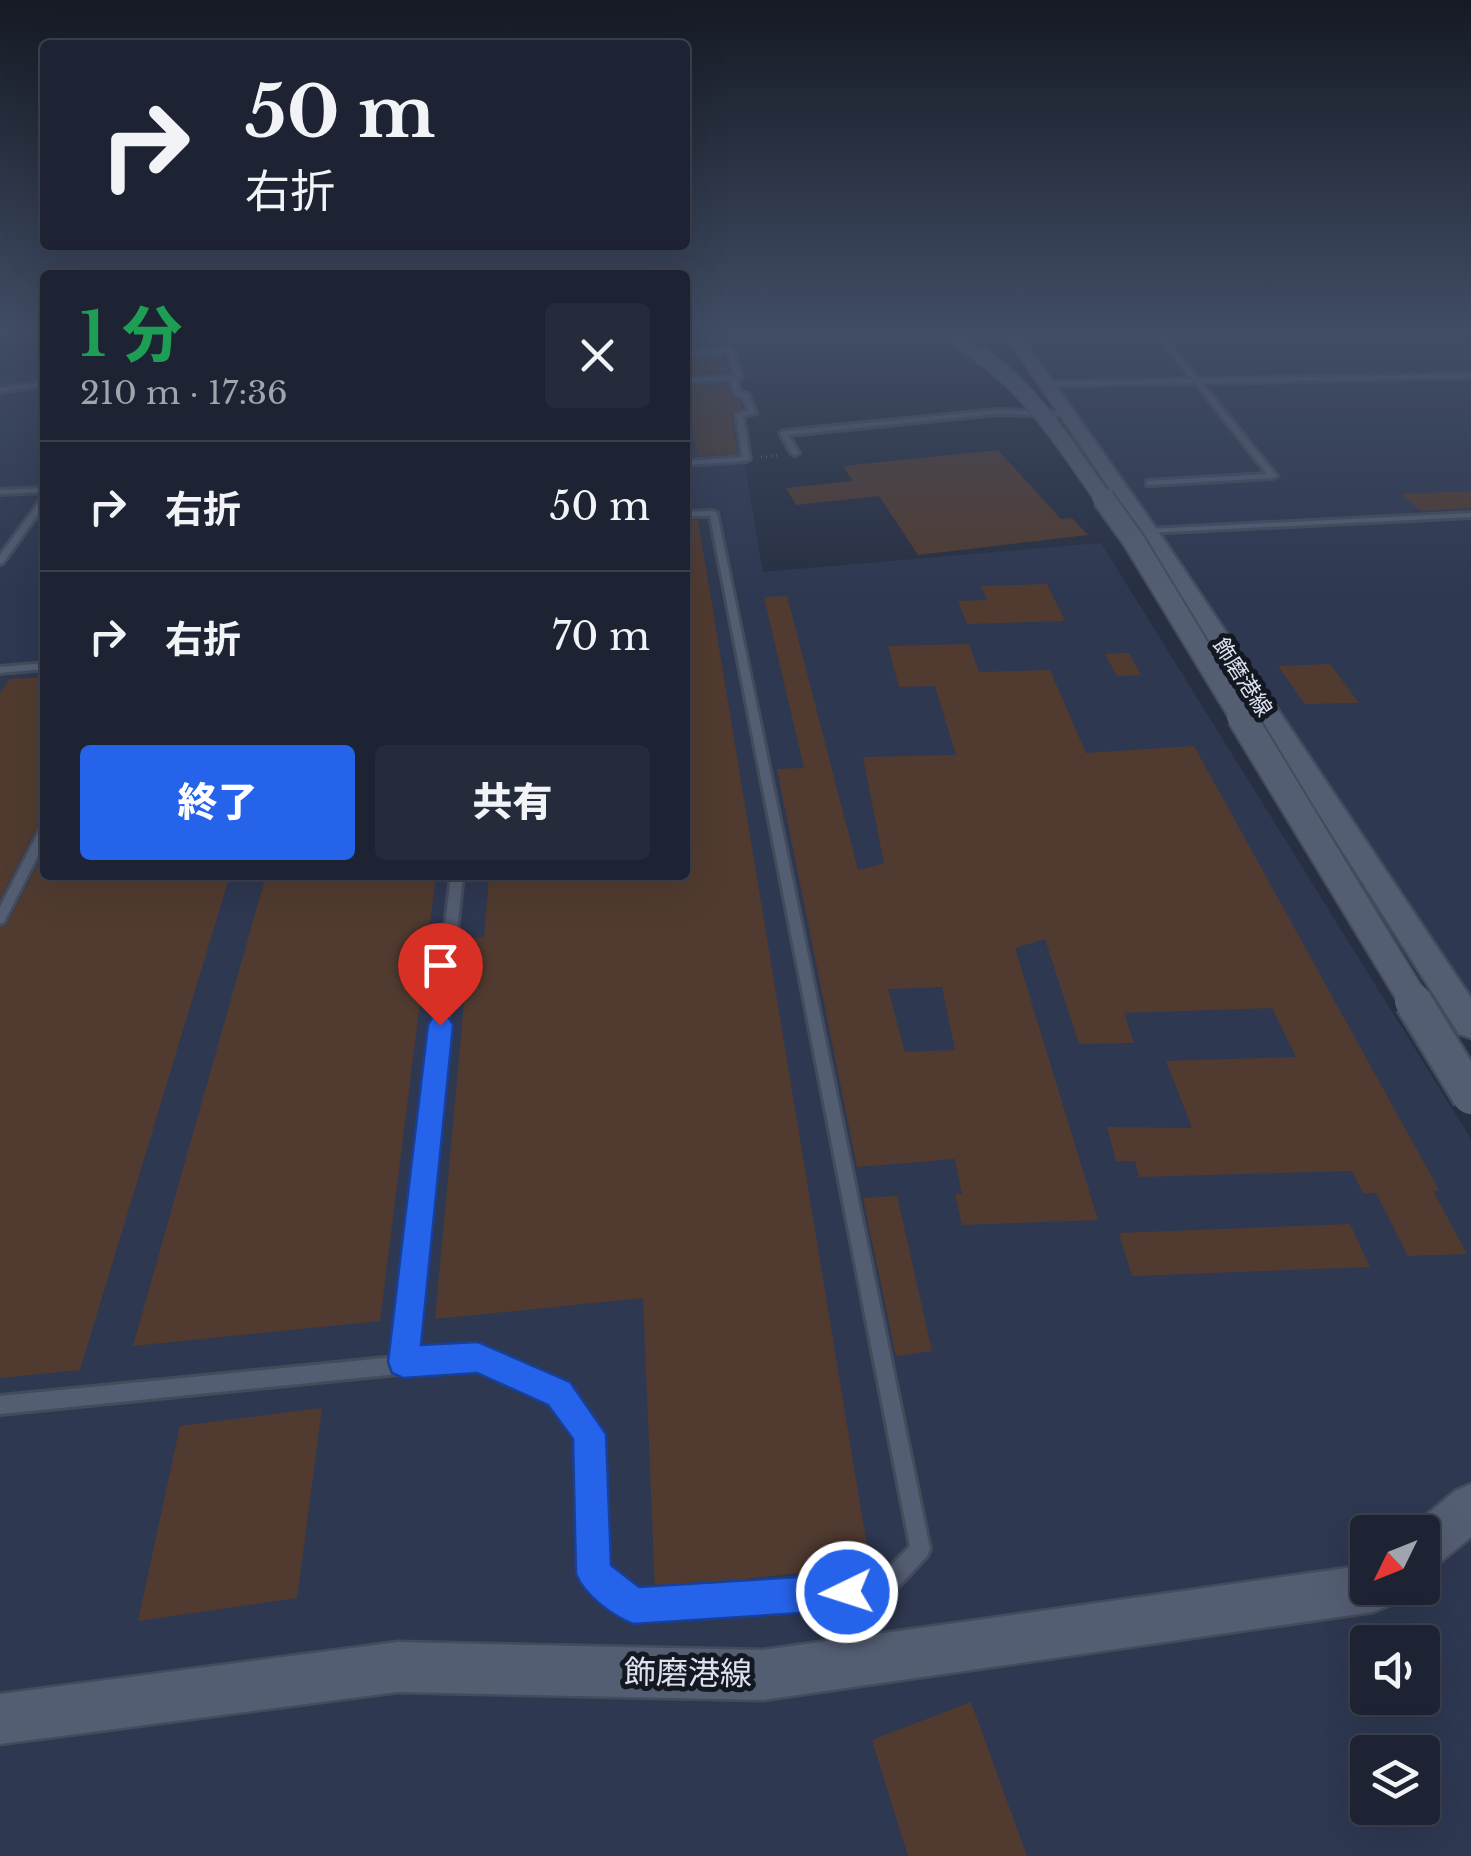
<!DOCTYPE html>
<html lang="ja">
<meta charset="utf-8">
<style>
body{margin:0;font-family:"Libre Baskerville","Noto Sans JP",serif;background:#252b3a;color:#f1f3f6;height:100vh;display:flex;flex-direction:column;font-size:38px;white-space:nowrap}
*{box-sizing:border-box;margin:0}
p{font-size:32px;color:#a0a4ac}
.icon{flex:none;width:55px;height:55px;fill:none;stroke:currentColor;stroke-width:2;stroke-linecap:round;stroke-linejoin:round}
.map{position:relative;flex:1;overflow:hidden}
.panel{position:absolute;left:40px;top:270px;width:650px;height:610px;display:flex;flex-direction:column;background:#1d2332;border-radius:10px;box-shadow:0 10px 40px #0002,0 0 0 2px #3b404d}
.panel>*{flex:none}
.top-card{position:absolute;left:40px;top:40px;width:650px;height:210px;border-radius:10px;box-shadow:0 10px 40px #0002,0 0 0 2px #3b404d;background:#1d2332;color:#f1f3f6;overflow:hidden}
.needle{width:65px;rotate:227deg}
.tools{position:absolute;left:1350px;top:1515px;display:grid;gap:20px}
.tools a{display:grid;place-items:center;width:90px;height:90px;border-radius:10px;background:#1d2332;box-shadow:0 10px 40px #0002,0 0 0 2px #3b404d;font-size:50px}
.pin{position:absolute;display:grid;place-items:center;width:85px;height:85px;color:#fff;margin:-102px -42px;border-radius:50% 50% 50% 0;rotate:-45deg;box-shadow:0 0 10px #0007}
.pin .icon{rotate:45deg}
.me{position:absolute;width:110px;margin:-55px;rotate:266deg;stroke-linejoin:round;filter:drop-shadow(0 0 8px #0008)}
.turn{display:flex;align-items:center;gap:35px;height:210px;padding:0 40px;font-size:45px}
.turn .icon{width:130px;height:130px;stroke-width:2.5}
.turn b{display:block;font-size:70px;line-height:85px}
.round{display:grid;place-items:center;flex:none;width:105px;height:105px;border-radius:10px;background:#252b3a}
.head{display:flex;align-items:center;justify-content:space-between;height:170px;padding:0 40px}
h1{font-size:60px;font-weight:800;line-height:75px;color:#1e9e55}
.cta{display:flex;gap:20px;margin-top:auto;padding:20px 40px}
.cta a{flex:1;height:115px;border-radius:10px;background:#2563eb;color:#fff;font-size:40px;font-weight:800;line-height:115px;text-align:center}
.cta a+a{background:#252b3a;color:#f1f3f6}
ul{padding:0;list-style:none}
li{display:flex;align-items:center;gap:30px;height:130px;padding:0 40px;border-top:2px solid #3b404d}
li div{flex:1}
li b{display:block;font-size:38px}
li em{font-style:normal}
.map>svg:first-child{display:block}
.built{fill:#2e3851;fill-rule:evenodd}
.building{fill:#513b30;fill-rule:evenodd}
.lines{fill:none;stroke-linecap:round;stroke-linejoin:round}
.lane-casing{stroke:#444c5c;stroke-width:6}
.secondary-casing{stroke:#444c5c;stroke-width:5}
.path{stroke:#666d7e;stroke-width:2.5;stroke-dasharray:1 4;stroke-linecap:butt}
.lane{fill:#545e73;fill-rule:evenodd}
.secondary{fill:#545e73;fill-rule:evenodd}
.secondary-bridge-far3-casing{stroke:#444c5c;stroke-width:19;stroke-linecap:butt}
.secondary-bridge-far2-casing{stroke:#444c5c;stroke-width:25;stroke-linecap:butt}
.secondary-bridge-far1-casing{stroke:#444c5c;stroke-width:32;stroke-linecap:butt}
.secondary-bridge-casing{stroke:#444c5c;stroke-width:41;stroke-linecap:butt}
.secondary-bridge-far3{stroke:#545e73;stroke-width:16}
.secondary-bridge-far2{stroke:#545e73;stroke-width:21}
.secondary-bridge-far1{stroke:#545e73;stroke-width:28}
.secondary-bridge{stroke:#545e73;stroke-width:36}
.route{fill:#2563eb;stroke:#184099;stroke-width:2.5}
.labels{text-anchor:middle;stroke-width:10;stroke-linejoin:round;paint-order:stroke}
.far-street-label{font-size:22px;fill:#dce2ef;stroke:#141820}
.near-street-label{font-size:32px;fill:#dce2ef;stroke:#141820}
</style>
<div class="map">
<svg width="1471" height="1856" viewBox="0 0 1471 1856">
<rect width="100%" height="100%" fill="#272f42"/>
<g class="built">
<path d="M685,332H722L763,572L1101,543L1471,1139V1856H0V377L45,360V875H685ZM1368,1532H1422V1588H1368ZM1368,1642H1422V1698H1368ZM1368,1752H1422V1808H1368Z"/>
<path d="M1023,332H1471V1032L1133,503Z"/>
</g>
<g class="building">
<path d="M722,357L730,372L685,374V359Z"/>
<path d="M727,384L731,396L740,400L743,409L731,412L738,454L697,456L687,386Z"/>
<path d="M998,450L1061,519L1072,518L1088,535L918,555L879,496L796,505L786,488L853,481L843,466Z"/>
<path d="M1471,491V508L1421,511L1401,494Z"/>
<path d="M685,520H698L870,1564L655,1590L643,1298L435,1319L470,938L484,937L489,875H685Z"/>
<path d="M1047,584L1065,621L967,624L958,601L987,600L981,586Z"/>
<path d="M787,596L858,870L884,864L863,757L956,755L935,686L899,687L888,646L969,644L979,672L1050,670L1086,753L1194,746L1439,1190L1433,1191L1467,1254L1408,1256L1376,1193H1363L1352,1171L1139,1177L1135,1161H1116L1107,1127L1192,1128L1166,1061L1296,1057L1272,1008L1124,1013L1134,1043L1079,1044L1045,939L1015,948L1098,1220L962,1225L955,1194H962L955,1159L857,1167L777,769L804,768L764,597ZM942,987L955,1050L905,1052L888,989Z"/>
<path d="M1129,653L1141,675L1117,676L1105,654Z"/>
<path d="M1330,664L1359,703L1305,704L1278,666Z"/>
<path d="M45,677V823L36,829L0,899V694L9,679Z"/>
<path d="M45,850V875H230L80,1370L0,1378V928L7,924Z"/>
<path d="M266,875H436L380,1321L133,1346Z"/>
<path d="M897,1196L932,1351L896,1356L863,1198Z"/>
<path d="M1350,1224L1370,1267L1132,1276L1119,1233Z"/>
<path d="M322,1408L297,1598L138,1621L180,1426Z"/>
<path d="M971,1702L1027,1856H908L872,1740Z"/>
</g>
<g class="lines">
<defs>
<g id="lane">
<path d="M1154,332H1160L1198,379L1471,374V378L1202,383L1277,476L1273,478L1150,485H1147V481L1267,474L1195,383L1047,386L1044,384L1047,382L1192,379Z"/>
<path d="M730,349L733,351L742,377L737,379L740,392L748,394L756,413L743,416L750,459L746,461L685,465V461L742,457L736,414L749,411L743,397L735,395L730,380L685,382V378L735,376L728,353L685,355V351Z"/>
<path d="M45,382V386L0,392V388Z"/>
<path d="M997,410L1067,412L1070,414L1067,416L997,414L788,435L799,453L795,455L791,453L780,433L784,431Z"/>
<path d="M45,488V492L0,494V490Z"/>
<path d="M42,498H45V505L3,563L0,564V555Z"/>
<path d="M713,511L717,513L930,1549L927,1556L889,1597L882,1600L633,1616L626,1613L586,1581L583,1574L581,1437L553,1399L478,1366L0,1414V1396L395,1357L451,875H463L412,1355L478,1348L565,1387L599,1434L603,1569L636,1596L877,1580L910,1546L710,516H685V512Z"/>
<path d="M1471,513V517L1148,533L1144,531L1148,529Z"/>
<path d="M45,663V669L0,673V667Z"/>
<path d="M45,827V842L4,922L0,924V907L39,831Z"/>
</g>
<g id="secondary">
<path d="M934,332H952L988,355L975,358Z"/>
<path d="M1004,332H1018L1158,531L1471,998V1038L1459,1034L1138,531Z"/>
<path d="M1471,1484V1537L1438,1564L1422,1571V1532H1406L1455,1491Z"/>
<path d="M1368,1565V1588H1397L1390,1605L1373,1612L763,1700L398,1692L0,1744V1694L398,1642L763,1650Z"/>
</g>
</defs>
<use href="#lane" class="lane-casing"/>
<use href="#secondary" class="secondary-casing"/>
<path class="path" d="M761,457L781,455"/>
<use href="#lane" class="lane"/>
<use href="#secondary" class="secondary"/>
<defs>
<path id="secondary-bridge-far3" d="M980,355C1034,392 1067,448 1105,501"/>
<path id="secondary-bridge-far2" d="M1103,498L1134,541L1242,719"/>
<path id="secondary-bridge-far1" d="M1241,716L1415,1003"/>
<path id="secondary-bridge" d="M1413,1001L1471,1096"/>
</defs>
<use href="#secondary-bridge-far3" class="secondary-bridge-far3-casing"/>
<use href="#secondary-bridge-far2" class="secondary-bridge-far2-casing"/>
<use href="#secondary-bridge-far1" class="secondary-bridge-far1-casing"/>
<use href="#secondary-bridge" class="secondary-bridge-casing"/>
<use href="#secondary-bridge-far3" class="secondary-bridge-far3"/>
<use href="#secondary-bridge-far2" class="secondary-bridge-far2"/>
<use href="#secondary-bridge-far1" class="secondary-bridge-far1"/>
<use href="#secondary-bridge" class="secondary-bridge"/>
</g>
<linearGradient id="sky" x2="0" y2="1"><stop stop-color="#151a24"/><stop offset="0.56" stop-color="#414d65"/><stop offset="1" stop-color="#414d65" stop-opacity="0"/></linearGradient>
<rect width="1471" height="592" fill="url(#sky)"/>
<path class="route" d="M440,1015L449,1018L453,1025L421,1345L478,1342L570,1382L606,1434L611,1565L639,1587L847,1574L859,1579L865,1592L859,1604L847,1610L633,1624C612,1615 585,1596 576,1574L573,1439L548,1405L477,1373L403,1378L392,1373L388,1362L428,1025L432,1018Z"/>
<g class="labels">
<g class="far-street-label">
<text transform="translate(1243 677) rotate(57)" y="8">飾磨港線</text>
</g>
<g class="near-street-label">
<text transform="translate(688 1673) rotate(1)" y="11">飾磨港線</text>
</g>
</g>
</svg>
<div class="tools">
<a><svg class="needle" viewBox="-14 -14 28 28"><path d="M0-13l5 13h-10z" fill="#e53935"/><path d="M0 13l5-13h-10z" fill="#a0a4ac"/></svg></a>
<a><svg class="icon" aria-label="sound" viewBox="0 0 24 24"><path d="M4 9h4l5-4v14l-5-4H4zM17 9q2 3 0 6"/></svg></a>
<a><svg class="icon" aria-label="layers" viewBox="0 0 24 24"><path d="M12 4l9 5-9 5-9-5zM3 14l9 5 9-5"/></svg></a>
</div>
<div class="pin" style="left:440px;top:1025px;background:#d93025"><svg class="icon" aria-label="arrive" viewBox="0 0 24 24"><path d="M6 21V4h12l-3 4 3 4H6"/></svg></div>
<svg class="me" style="left:847px;top:1592px" viewBox="-20 -20 40 40"><circle r="17" fill="#2563eb" stroke="#fff" stroke-width="3"/><path d="M0-11L8 9 0 5-8 9z" fill="#fff"/></svg>
<div class="top-card">
<div class="turn"><svg class="icon" aria-label="right" viewBox="0 0 24 24"><path d="M7 20v-9h11M14 6l5 5-5 5"/></svg><div><b>50 m</b>右折</div></div>
</div>
<section class="panel">
<div class="head"><div><h1>1 分</h1><p>210 m · 17:36</p></div><a class="round"><svg class="icon" aria-label="close" viewBox="0 0 24 24"><path d="M6 6l12 12M18 6L6 18"/></svg></a></div>
<ul>
<li><svg class="icon" aria-label="right" viewBox="0 0 24 24"><path d="M7 20v-9h11M14 6l5 5-5 5"/></svg><div><b>右折</b></div><em>50 m</em></li>
<li><svg class="icon" aria-label="right" viewBox="0 0 24 24"><path d="M7 20v-9h11M14 6l5 5-5 5"/></svg><div><b>右折</b></div><em>70 m</em></li>
</ul>
<div class="cta"><a>終了</a><a>共有</a></div>
</section>
</div>
